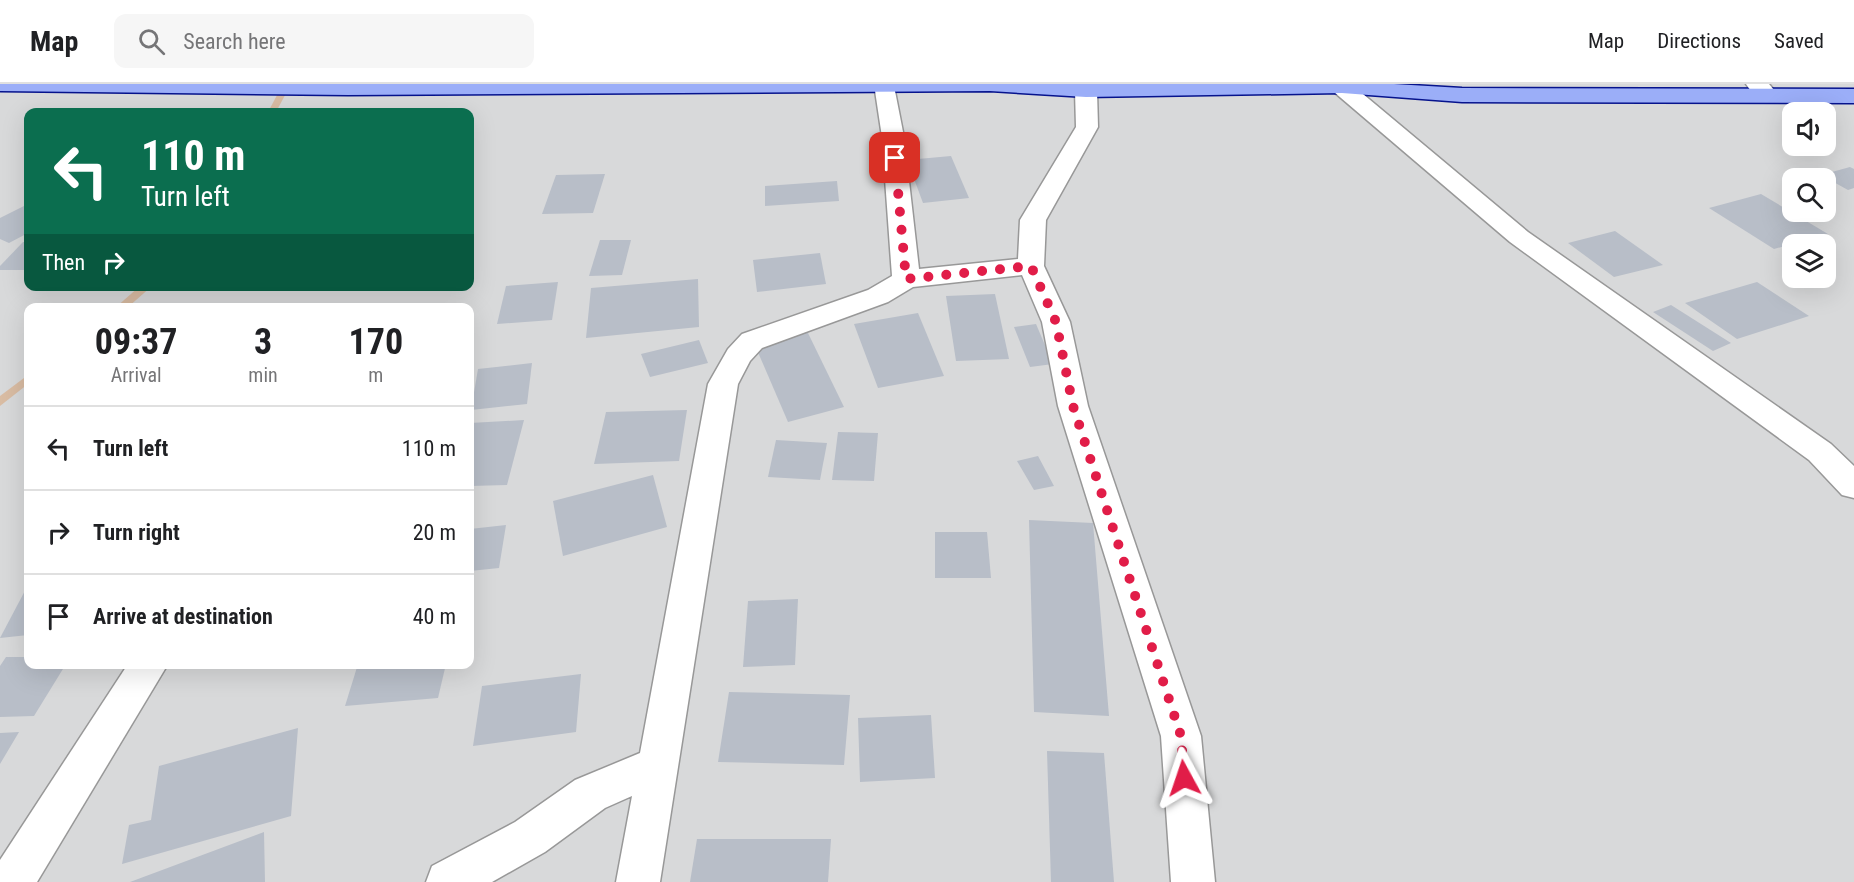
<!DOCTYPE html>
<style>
body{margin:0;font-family:"Roboto Condensed",sans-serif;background:#f6f6f6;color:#202124;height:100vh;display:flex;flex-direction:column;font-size:22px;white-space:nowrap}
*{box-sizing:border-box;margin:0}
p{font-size:20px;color:#757577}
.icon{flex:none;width:33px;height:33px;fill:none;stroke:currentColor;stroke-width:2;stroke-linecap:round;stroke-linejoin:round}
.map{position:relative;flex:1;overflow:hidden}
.panel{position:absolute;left:24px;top:219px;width:450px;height:366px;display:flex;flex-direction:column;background:#fff;border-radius:12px;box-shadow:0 6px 24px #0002}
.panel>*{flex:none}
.guide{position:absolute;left:24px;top:24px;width:450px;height:183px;border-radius:12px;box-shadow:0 6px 24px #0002;background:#0b6e4f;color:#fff;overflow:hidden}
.tools{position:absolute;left:1782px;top:18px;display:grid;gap:12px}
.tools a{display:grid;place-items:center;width:54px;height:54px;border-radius:12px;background:#fff;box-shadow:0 6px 24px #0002;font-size:30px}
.pin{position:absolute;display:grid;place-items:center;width:51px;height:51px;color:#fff;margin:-26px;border-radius:12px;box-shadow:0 3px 9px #0006}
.me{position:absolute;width:66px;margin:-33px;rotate:355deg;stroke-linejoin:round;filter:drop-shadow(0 0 4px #0008)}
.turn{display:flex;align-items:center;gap:21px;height:126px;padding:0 18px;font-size:27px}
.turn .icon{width:78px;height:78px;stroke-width:2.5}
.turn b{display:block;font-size:42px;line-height:51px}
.then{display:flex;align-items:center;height:57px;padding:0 18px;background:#0003;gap:12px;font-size:22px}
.eta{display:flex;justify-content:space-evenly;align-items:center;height:102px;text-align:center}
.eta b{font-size:36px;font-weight:700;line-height:42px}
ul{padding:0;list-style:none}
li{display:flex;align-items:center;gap:18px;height:84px;padding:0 18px;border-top:2px solid #e0e0e0}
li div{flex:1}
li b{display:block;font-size:22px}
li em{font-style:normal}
header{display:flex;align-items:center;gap:36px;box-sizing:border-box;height:84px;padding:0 30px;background:#fff;border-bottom:2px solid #e0e0e0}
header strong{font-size:28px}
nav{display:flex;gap:33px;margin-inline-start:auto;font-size:21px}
.search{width:420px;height:54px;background:#f6f6f6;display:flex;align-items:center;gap:15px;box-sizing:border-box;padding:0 21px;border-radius:12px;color:#757577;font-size:22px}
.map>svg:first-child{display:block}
.residential{fill:#d8d9da;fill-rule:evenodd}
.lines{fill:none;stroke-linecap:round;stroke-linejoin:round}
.stream{fill:#d9bca3;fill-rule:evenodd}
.building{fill:#b8bec8}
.street-casing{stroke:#989898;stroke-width:3}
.primary-casing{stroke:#06138d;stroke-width:3}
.street{fill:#fff;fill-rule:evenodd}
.primary{fill:#9baef8;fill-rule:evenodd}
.route{stroke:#e11d48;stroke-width:10;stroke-dasharray:0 18}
</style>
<header>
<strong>Map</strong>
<div class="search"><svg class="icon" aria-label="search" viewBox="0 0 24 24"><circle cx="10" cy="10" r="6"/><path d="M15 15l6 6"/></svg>Search here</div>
<nav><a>Map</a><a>Directions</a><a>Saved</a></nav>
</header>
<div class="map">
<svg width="1854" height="798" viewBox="0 0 1854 798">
<rect width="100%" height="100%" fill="#e1e2ed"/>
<path class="residential" d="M0,0H1854V798H0ZM28,28H470V202H28ZM1792,28H1826V62H1792ZM1792,94H1826V128H1792ZM1792,160H1826V194H1792ZM28,224H470V580H28Z"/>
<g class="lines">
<g class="stream">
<path d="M283,0H291L276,28H268Z"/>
<path d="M140,202H152L127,224H115Z"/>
<path d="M28,291V300L0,322V312Z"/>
</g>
</g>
<g class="building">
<path d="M951,72L969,114L923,119L907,76Z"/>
<path d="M1850,83L1854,85V104L1848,106L1821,91Z"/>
<path d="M605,90L593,129L542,130L556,91Z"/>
<path d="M837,97L839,117L765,122V102Z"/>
<path d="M1761,110L1828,150L1774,165L1709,124Z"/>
<path d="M28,120V149L9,159L0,155V134Z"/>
<path d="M1615,147L1663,181L1614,193L1568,159Z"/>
<path d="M600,156H631L622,191L589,192Z"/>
<path d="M23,158H28V183L25,186H0V182Z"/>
<path d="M820,169L826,200L757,208L753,176Z"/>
<path d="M698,195L699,243L586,254L591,204Z"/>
<path d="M558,198L552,236L497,240L506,202Z"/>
<path d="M1757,198L1809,232L1737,255L1685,219Z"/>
<path d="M995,210L1009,275L956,277L946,212Z"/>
<path d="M1671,221L1731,259L1713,267L1653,228Z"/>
<path d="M918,229L944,292L878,304L854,240Z"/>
<path d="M1036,240L1053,280L1030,283L1014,243Z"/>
<path d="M807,247L844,323L788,338L754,259Z"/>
<path d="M699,256L708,279L650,293L641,270Z"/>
<path d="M532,279L527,320L471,326L478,285Z"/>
<path d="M687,326L679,377L594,380L606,328Z"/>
<path d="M524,336L507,401L470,402V339Z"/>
<path d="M838,348L878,349L874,397L832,396Z"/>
<path d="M776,356L827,359L820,396L768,393Z"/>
<path d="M1038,372L1054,402L1034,406L1017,377Z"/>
<path d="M653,391L667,443L563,472L553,417Z"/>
<path d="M1029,436L1093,439L1109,632L1034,628Z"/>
<path d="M506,441L499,484L470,487V445Z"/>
<path d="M935,448H987L991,494H935Z"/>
<path d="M28,501V551L0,554Z"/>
<path d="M798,515L795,581L743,583L748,517Z"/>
<path d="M6,573H28V580H66L34,632L0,633V582Z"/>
<path d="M358,580H446L438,614L345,622Z"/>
<path d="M581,590L576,648L473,662L482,602Z"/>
<path d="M729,608L850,611L844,681L718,678Z"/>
<path d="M931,631L935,694L860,698L858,634Z"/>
<path d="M298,644L291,732L122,780L129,741L151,736L159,682Z"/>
<path d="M19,648L0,680V649Z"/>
<path d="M1047,667L1104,669L1114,798H1051Z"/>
<path d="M264,748L265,798H130Z"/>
<path d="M697,755H831L828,798H690Z"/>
</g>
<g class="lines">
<defs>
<g id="street">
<path d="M874,0H892L894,2L904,53L919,185L1018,175L1020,136L1076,43L1075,7L1078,2L1086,1L1094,2L1097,7L1098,43L1046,136L1044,182L1070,238L1088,322L1201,652L1215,798H1171L1161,652L1058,322L1042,238L1022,191L913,203L888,218L762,264L750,277L738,300L660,798H616L632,712L605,724L545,768L492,798H426L432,782L515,738L575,696L640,669L708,300L728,265L742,250L868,206L892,192L882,53Z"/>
<path d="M1333,0H1351L1528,148L1831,360L1854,382V414L1842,411L1809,376L1510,158L1334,8L1331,3Z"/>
<path d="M1746,0H1769L1779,12L1776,17C1761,20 1754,12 1746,0Z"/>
<path d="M128,580H168L37,798H0V776Z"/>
</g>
<path id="primary" d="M0,0H1394L1462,4L1854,5V19L1462,18L1342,9L1086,13L990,7L348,11L0,7Z"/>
</defs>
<use href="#street" class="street-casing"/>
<use href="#primary" class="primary-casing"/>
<use href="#street" class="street"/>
<use href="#primary" class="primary"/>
</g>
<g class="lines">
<path class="route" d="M895,74L906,195L1031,182L1056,238L1073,322L1181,652L1184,694"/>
</g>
</svg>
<div class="tools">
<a><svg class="icon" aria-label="sound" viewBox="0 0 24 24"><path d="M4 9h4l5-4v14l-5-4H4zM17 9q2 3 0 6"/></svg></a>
<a><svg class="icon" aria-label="search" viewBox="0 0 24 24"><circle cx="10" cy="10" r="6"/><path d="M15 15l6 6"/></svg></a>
<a><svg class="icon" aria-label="layers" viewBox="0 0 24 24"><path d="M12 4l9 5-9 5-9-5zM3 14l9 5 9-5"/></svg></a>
</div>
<div class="pin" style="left:895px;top:74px;background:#d93025"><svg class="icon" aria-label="arrive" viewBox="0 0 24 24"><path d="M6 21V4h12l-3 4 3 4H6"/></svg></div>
<svg class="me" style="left:1184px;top:694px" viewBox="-20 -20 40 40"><path d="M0-17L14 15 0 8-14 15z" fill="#e11d48" stroke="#fff" stroke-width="4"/></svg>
<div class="guide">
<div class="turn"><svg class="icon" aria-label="left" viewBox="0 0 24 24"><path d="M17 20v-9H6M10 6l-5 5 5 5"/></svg><div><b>110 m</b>Turn left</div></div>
<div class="then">Then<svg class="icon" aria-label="right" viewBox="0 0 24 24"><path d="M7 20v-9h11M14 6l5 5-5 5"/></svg></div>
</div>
<section class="panel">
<div class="eta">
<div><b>09:37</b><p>Arrival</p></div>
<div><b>3</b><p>min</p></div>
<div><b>170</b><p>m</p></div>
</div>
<ul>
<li><svg class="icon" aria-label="left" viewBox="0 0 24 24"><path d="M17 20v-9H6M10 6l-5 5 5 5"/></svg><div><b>Turn left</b></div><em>110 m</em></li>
<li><svg class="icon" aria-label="right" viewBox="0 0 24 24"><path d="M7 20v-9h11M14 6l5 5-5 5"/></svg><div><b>Turn right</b></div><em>20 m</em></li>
<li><svg class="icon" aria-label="arrive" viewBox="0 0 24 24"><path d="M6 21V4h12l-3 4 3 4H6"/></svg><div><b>Arrive at destination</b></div><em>40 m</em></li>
</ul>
</section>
</div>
